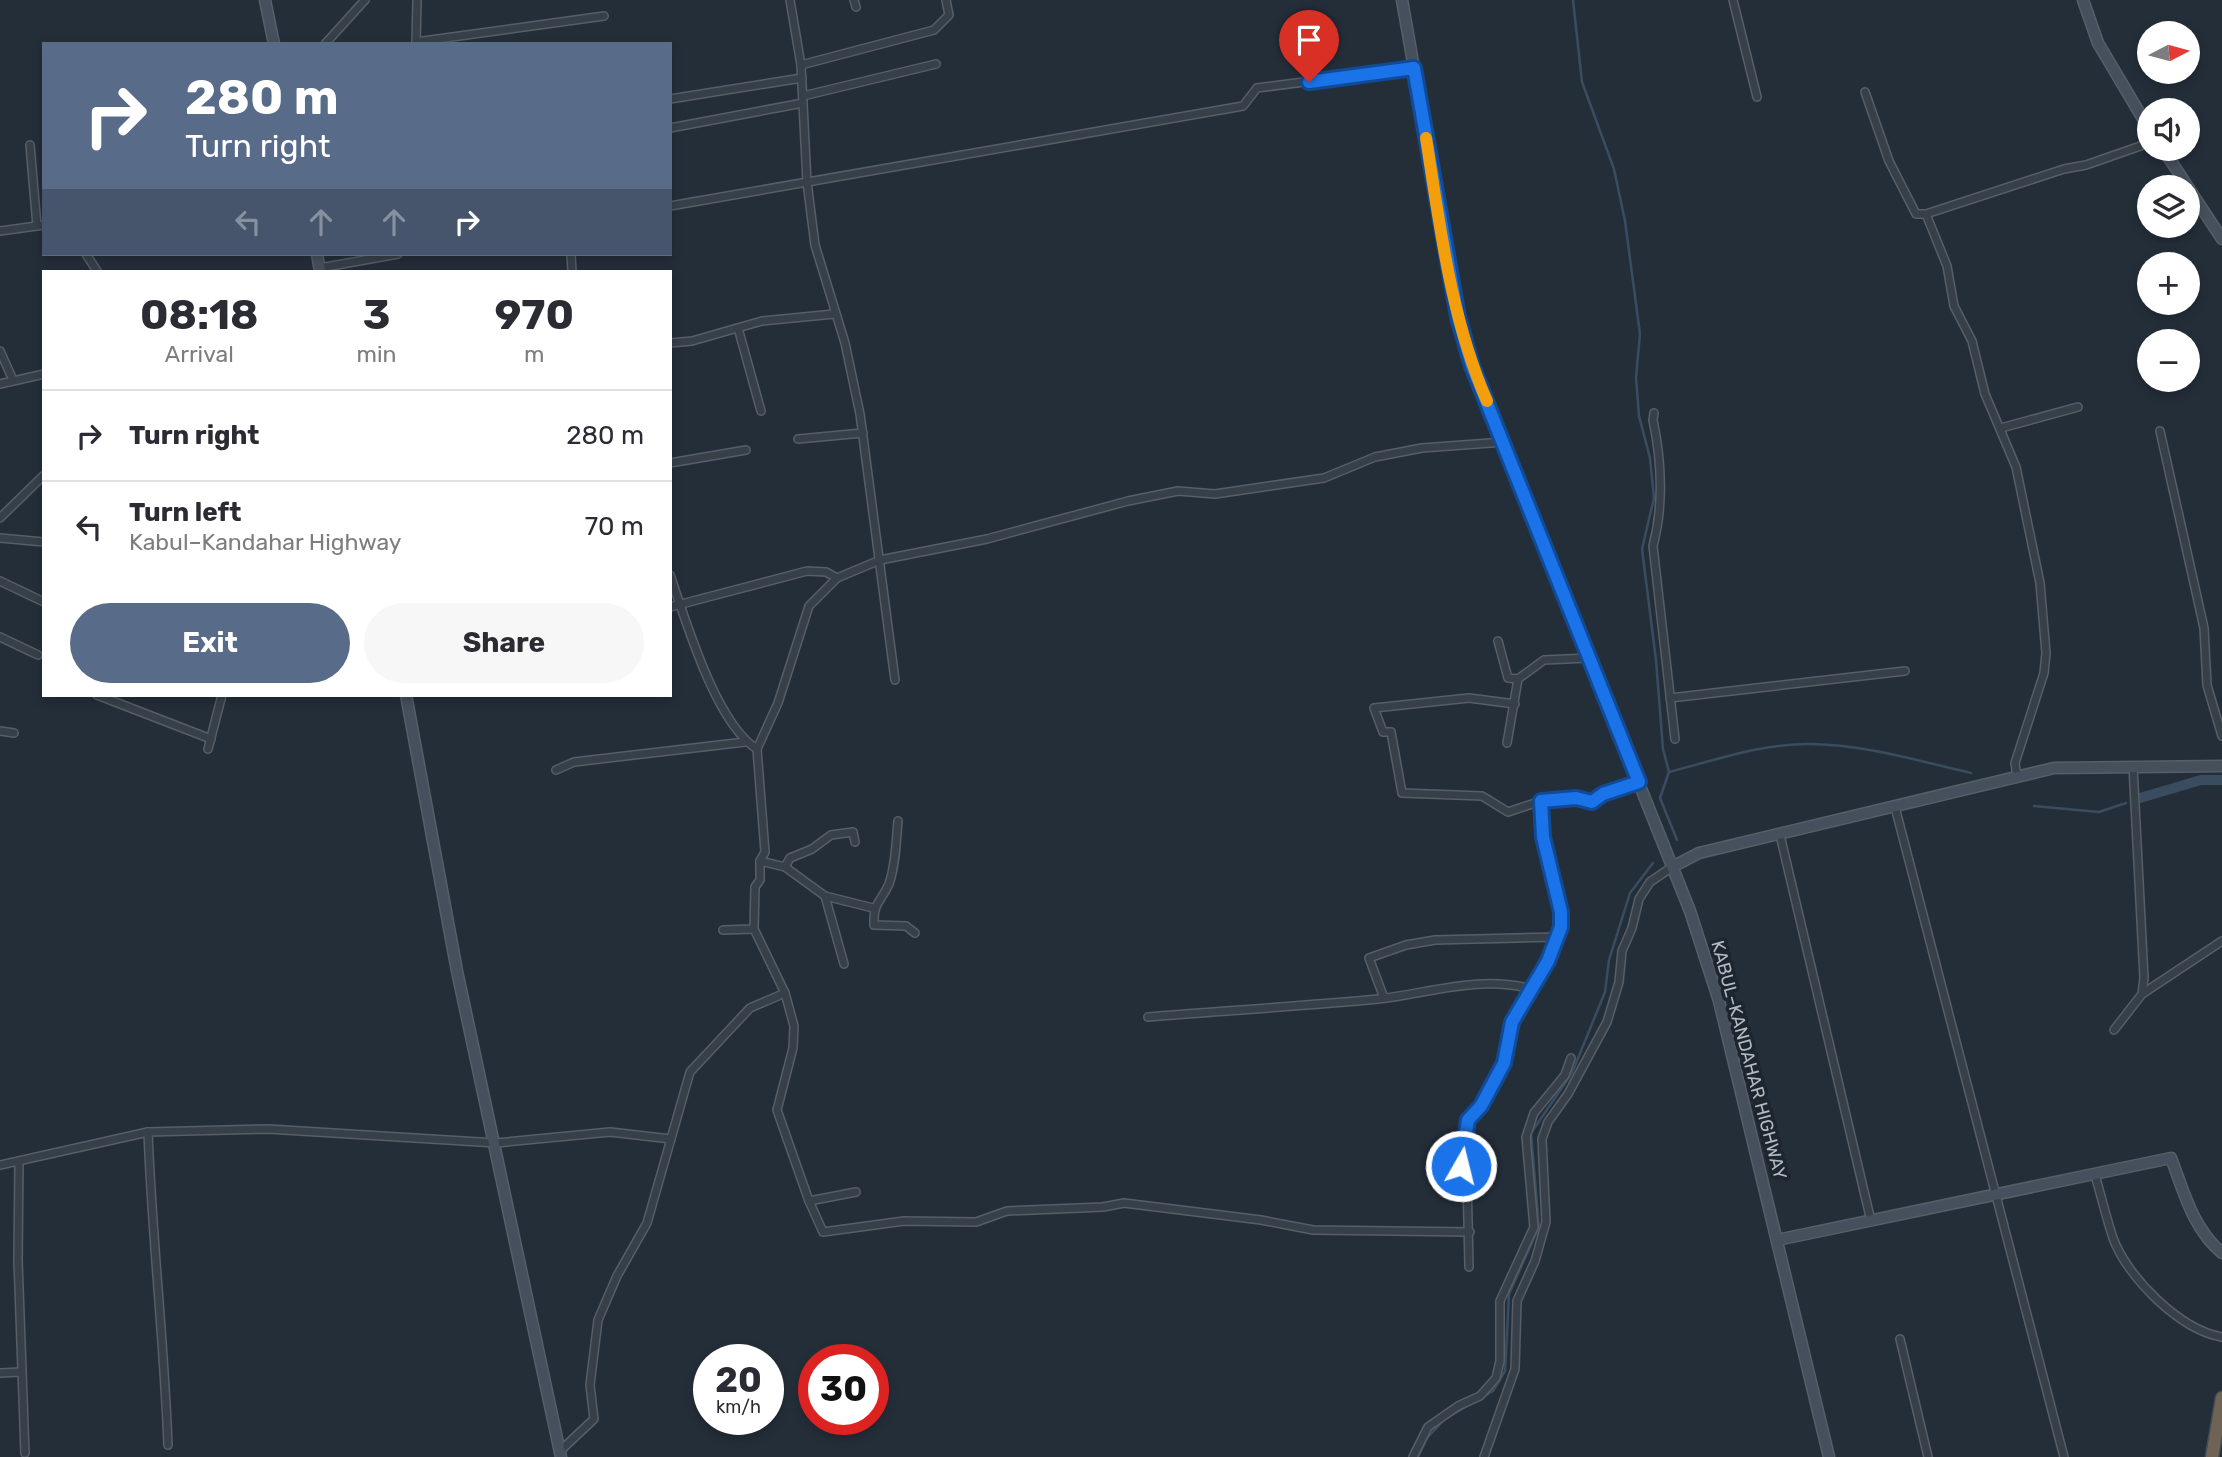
<!DOCTYPE html>
<meta charset="utf-8">
<style>
body{margin:0;font-family:Rubik,sans-serif;background:#f7f7f7;color:#2b2b33;height:100vh;display:flex;flex-direction:column;font-size:26px;white-space:nowrap}
*{box-sizing:border-box;margin:0}
p{font-size:23px;color:#7c7c81}
.icon{flex:none;width:38px;height:38px;fill:none;stroke:currentColor;stroke-width:2;stroke-linecap:round;stroke-linejoin:round}
.map{position:relative;flex:1;overflow:hidden}
.side{position:absolute;left:42px;top:270px;width:630px;height:427px;display:flex;flex-direction:column;background:#fff;border-radius:0px;box-shadow:0 4px 10px #0003}
.side>*{flex:none}
.top-card{position:absolute;left:42px;top:42px;width:630px;height:214px;border-radius:0px;box-shadow:0 4px 10px #0003;background:#586b88;color:#fff;overflow:hidden}
.needle{width:46px;rotate:84deg}
.buttons{position:absolute;left:2137px;top:21px;display:grid;gap:14px}
.buttons a{display:grid;place-items:center;width:63px;height:63px;border-radius:50%;background:#fff;box-shadow:0 4px 10px #0003;font-size:35px}
.speed{position:absolute;left:693px;top:1344px;display:flex;gap:14px;font-size:35px;font-weight:700;text-align:center}
.speed>*{display:grid;place-content:center;width:91px;height:91px;border-radius:50%;background:#fff;box-shadow:0 4px 10px #0003;line-height:1}
.speed small{font-size:18px;font-weight:400}
.speed .limit{border:10px solid #d22;background:#fff;color:#111}
.pin{position:absolute;display:grid;place-items:center;width:60px;height:60px;color:#fff;margin:-72px -30px;border-radius:50% 50% 50% 0;rotate:-45deg;box-shadow:0 0 7px #0007}
.pin .icon{rotate:45deg}
.me{position:absolute;width:77px;margin:-38px;rotate:8deg;stroke-linejoin:round;filter:drop-shadow(0 0 5px #0008)}
.turn{display:flex;align-items:center;gap:24px;height:147px;padding:0 28px;font-size:32px}
.turn .icon{width:91px;height:91px;stroke-width:2.5}
.turn b{display:block;font-size:49px;line-height:60px}
.lanes{display:flex;align-items:center;height:66px;padding:0 28px;background:#0003;justify-content:center;gap:35px;direction:ltr}
.lanes .off{opacity:.35}
.eta{display:flex;justify-content:space-evenly;align-items:center;height:119px;text-align:center}
.eta b{font-size:42px;font-weight:700;line-height:49px}
.cta{display:flex;gap:14px;margin-top:auto;padding:14px 28px}
.cta a{flex:1;height:80px;border-radius:42px;background:#586b88;color:#fff;font-size:28px;font-weight:700;line-height:80px;text-align:center}
.cta a+a{background:#f7f7f7;color:#2b2b33}
ul{padding:0;list-style:none}
li{display:flex;align-items:center;gap:21px;height:91px;padding:0 28px;border-top:2px solid #e1e1e2}
li div{flex:1}
li b{display:block;font-size:26px}
li em{font-style:normal}
.map>svg:first-child{display:block}
.lines{fill:none;stroke-linecap:round;stroke-linejoin:round}
.stream{stroke:#3a4d60;stroke-width:2.5}
.canal{stroke:#3a4d60;stroke-width:10}
.street-casing{stroke:#565e67;stroke-width:10}
.secondary-casing{stroke:#565e67;stroke-width:13}
.highway-casing{stroke:#434b54;stroke-width:15}
.street{stroke:#374049;stroke-width:7}
.secondary{stroke:#46505c;stroke-width:10}
.highway{stroke:#6e6355;stroke-width:12}
.route-casing{stroke:#114b97;stroke-width:18}
.route{stroke:#1a73e8;stroke-width:12}
.slow{stroke:#f59e0b;stroke-width:12}
.labels{text-anchor:middle;stroke-width:7;stroke-linejoin:round;paint-order:stroke}
.street-label{font-size:18px;fill:#b3bbc5;stroke:#1d252e}
</style>
<div class="map">
<svg width="2222" height="1457" viewBox="0 0 2222 1457">
<rect width="100%" height="100%" fill="#242e39"/>
<g class="lines">
<g class="stream">
<path d="M1573,0L1582,82L1614,169L1625,221L1640,334L1636,377L1639,416L1650,458L1654,498L1642,549L1656,660L1663,749L1669,772L1660,798L1677,840"/>
<path d="M1669,772C1716,760 1763,743 1812,744C1866,745 1919,761 1971,773"/>
<path d="M2034,806L2099,812L2126,803"/>
<path d="M1418,1457L1427,1438L1445,1419L1493,1391L1505,1371L1509,1294L1539,1227L1531,1133L1572,1073L1605,992L1609,960L1630,893L1653,863"/>
</g>
<path class="canal" d="M2140,798L2201,780H2222"/>
<defs>
<g id="street">
<path d="M790,0L801,65L807,182L815,245L845,343L860,414L895,680"/>
<path d="M854,0L856,7"/>
<path d="M1733,0L1757,97"/>
<path d="M416,42L604,16"/>
<path d="M325,44L365,0"/>
<path d="M416,44L417,0"/>
<path d="M801,65L934,30L949,15L946,0"/>
<path d="M1865,92L1889,161L1916,214H1926L2064,169L2086,165L2149,143"/>
<path d="M803,96L936,64"/>
<path d="M670,99L802,78"/>
<path d="M670,128L803,103"/>
<path d="M30,145L37,226"/>
<path d="M670,206L1243,106L1257,88L1414,68"/>
<path d="M1926,214L1947,266L1954,306L1972,341L1985,394L2016,467L2040,583L2046,653L2044,673L2015,763L2017,777"/>
<path d="M0,231L44,225"/>
<path d="M86,254L97,271"/>
<path d="M571,254L572,271"/>
<path d="M320,268L398,254"/>
<path d="M738,328L761,411"/>
<path d="M670,343L692,341L762,321L834,314"/>
<path d="M0,351L13,380"/>
<path d="M0,384L44,374"/>
<path d="M1654,413L1653,420C1662,463 1664,504 1653,546L1675,739"/>
<path d="M2001,428L2078,407"/>
<path d="M2160,431L2204,628L2207,685L2222,736"/>
<path d="M798,439L863,433"/>
<path d="M670,463L746,450"/>
<path d="M0,518L44,475"/>
<path d="M0,538L44,542"/>
<path d="M670,575C686,621 716,724 757,749"/>
<path d="M0,581L44,602"/>
<path d="M670,607L807,571L826,572L837,578"/>
<path d="M0,637L38,655"/>
<path d="M1498,641L1508,678L1518,679"/>
<path d="M97,695L211,739"/>
<path d="M1670,698L1905,671"/>
<path d="M1515,704L1469,698L1374,708L1383,732H1391L1402,793L1482,796L1508,812L1541,801L1576,798L1592,801L1603,794L1639,782"/>
<path d="M0,731L14,733"/>
<path d="M1507,743L1518,679L1544,660L1589,658"/>
<path d="M208,749L222,695"/>
<path d="M2133,766L2144,978L2142,994"/>
<path d="M556,770L574,762L745,742"/>
<path d="M1895,807L2064,1457"/>
<path d="M898,821C896,841 896,864 889,884C881,902 873,902 874,925L906,926L915,933"/>
<path d="M1780,835L1871,1221"/>
<path d="M760,861L785,867L825,896L873,908"/>
<path d="M785,867L790,858L812,849L831,835L853,832L855,842"/>
<path d="M825,896L844,964"/>
<path d="M723,930L754,929"/>
<path d="M1384,998L1369,958L1406,945L1435,940L1557,937"/>
<path d="M1148,1017C1225,1011 1302,1006 1378,999C1431,993 1479,975 1532,989"/>
<path d="M2114,1030L2142,994L2222,941"/>
<path d="M148,1132C152,1237 164,1340 168,1445"/>
<path d="M19,1162L18,1260L25,1453"/>
<path d="M0,1165L148,1132L268,1129L496,1143L610,1132L671,1139"/>
<path d="M2095,1175C2101,1195 2106,1217 2113,1238C2127,1277 2180,1330 2222,1337"/>
<path d="M809,1201L856,1192"/>
<path d="M1470,1232L1313,1230L1261,1220L1124,1203L1103,1207L1007,1211L976,1222L904,1221L823,1232L809,1201L777,1110L793,1048L794,1026L785,993L754,929L755,887L760,880V861L765,852L757,749L778,703L809,606L837,578L880,560L987,539L1128,501L1178,491L1215,494L1324,478L1375,457L1422,448L1504,442"/>
<path d="M1469,1267L1467,1174L1462,1166L1468,1120L1481,1106L1505,1063L1512,1022L1548,961L1561,927V912L1543,837L1541,801"/>
<path d="M1900,1339L1928,1457"/>
<path d="M0,1373L21,1372"/>
<path d="M560,1451L594,1419L590,1385L598,1320L617,1276L647,1223L690,1072L750,1008L785,993"/>
<path d="M1413,1457L1428,1427L1458,1406L1480,1396L1496,1378L1500,1361V1301L1534,1227L1526,1137L1534,1113L1565,1075L1571,1058"/>
<path d="M1484,1457L1515,1369L1517,1301L1535,1261L1546,1222L1542,1139L1548,1122L1568,1094L1607,1022L1619,982L1622,951L1632,928L1639,899L1650,882L1672,867"/>
</g>
<g id="secondary">
<path d="M265,0L274,44"/>
<path d="M1402,0L1458,317L1472,366L1690,911L1719,1001L1829,1457"/>
<path d="M2083,0L2098,43L2149,129"/>
<path d="M2163,149L2222,239"/>
<path d="M317,254L320,271"/>
<path d="M406,695L457,971L561,1457"/>
<path d="M1672,867L1699,853L2054,768L2222,766"/>
<path d="M1777,1240L2171,1158C2184,1192 2193,1229 2222,1253"/>
</g>
<path id="highway" d="M2212,1457L2222,1398"/>
</defs>
<use href="#street" class="street-casing"/>
<use href="#secondary" class="secondary-casing"/>
<use href="#highway" class="highway-casing"/>
<use href="#street" class="street"/>
<use href="#secondary" class="secondary"/>
<use href="#highway" class="highway"/>
</g>
<g class="lines">
<defs>
<path id="route" d="M1309,82L1414,68L1458,317L1472,366L1639,782L1603,794L1592,802L1576,798L1541,801L1543,837L1561,912V927L1548,961L1512,1022L1504,1063L1481,1106L1468,1120L1461,1166"/>
</defs>
<use href="#route" class="route-casing"/>
<use href="#route" class="route"/>
<path class="slow" d="M1426,138C1440,227 1451,319 1487,401"/>
</g>
<g class="labels">
<g class="street-label">
<text transform="translate(1749 1060) rotate(75)" y="6">KABUL–KANDAHAR HIGHWAY</text>
</g>
</g>
</svg>
<div class="buttons">
<a><svg class="needle" viewBox="-14 -14 28 28"><path d="M0-13l5 13h-10z" fill="#e53935"/><path d="M0 13l5-13h-10z" fill="#7c7c81"/></svg></a>
<a><svg class="icon" aria-label="sound" viewBox="0 0 24 24"><path d="M4 9h4l5-4v14l-5-4H4zM17 9q2 3 0 6"/></svg></a>
<a><svg class="icon" aria-label="layers" viewBox="0 0 24 24"><path d="M12 4l9 5-9 5-9-5zM3 14l9 5 9-5"/></svg></a>
<a>+</a>
<a>−</a>
</div>
<div class="speed"><div>20<small>km/h</small></div><div class="limit">30</div></div>
<div class="pin" style="left:1309px;top:82px;background:#d93025"><svg class="icon" aria-label="arrive" viewBox="0 0 24 24"><path d="M6 21V4h12l-3 4 3 4H6"/></svg></div>
<svg class="me" style="left:1461px;top:1166px" viewBox="-20 -20 40 40"><circle r="17" fill="#1a73e8" stroke="#fff" stroke-width="3"/><path d="M0-11L8 9 0 5-8 9z" fill="#fff"/></svg>
<div class="top-card">
<div class="turn"><svg class="icon" aria-label="right" viewBox="0 0 24 24"><path d="M7 20v-9h11M14 6l5 5-5 5"/></svg><div><b>280 m</b>Turn right</div></div>
<div class="lanes"><svg class="icon off" aria-label="left" viewBox="0 0 24 24"><path d="M17 20v-9H6M10 6l-5 5 5 5"/></svg><svg class="icon off" aria-label="ahead" viewBox="0 0 24 24"><path d="M12 20V5M6 11l6-6 6 6"/></svg><svg class="icon off" aria-label="ahead" viewBox="0 0 24 24"><path d="M12 20V5M6 11l6-6 6 6"/></svg><svg class="icon" aria-label="right" viewBox="0 0 24 24"><path d="M7 20v-9h11M14 6l5 5-5 5"/></svg></div>
</div>
<section class="side">
<div class="eta">
<div><b>08:18</b><p>Arrival</p></div>
<div><b>3</b><p>min</p></div>
<div><b>970</b><p>m</p></div>
</div>
<ul>
<li><svg class="icon" aria-label="right" viewBox="0 0 24 24"><path d="M7 20v-9h11M14 6l5 5-5 5"/></svg><div><b>Turn right</b></div><em>280 m</em></li>
<li><svg class="icon" aria-label="left" viewBox="0 0 24 24"><path d="M17 20v-9H6M10 6l-5 5 5 5"/></svg><div><b>Turn left</b><p>Kabul–Kandahar Highway</p></div><em>70 m</em></li>
</ul>
<div class="cta"><a>Exit</a><a>Share</a></div>
</section>
</div>
